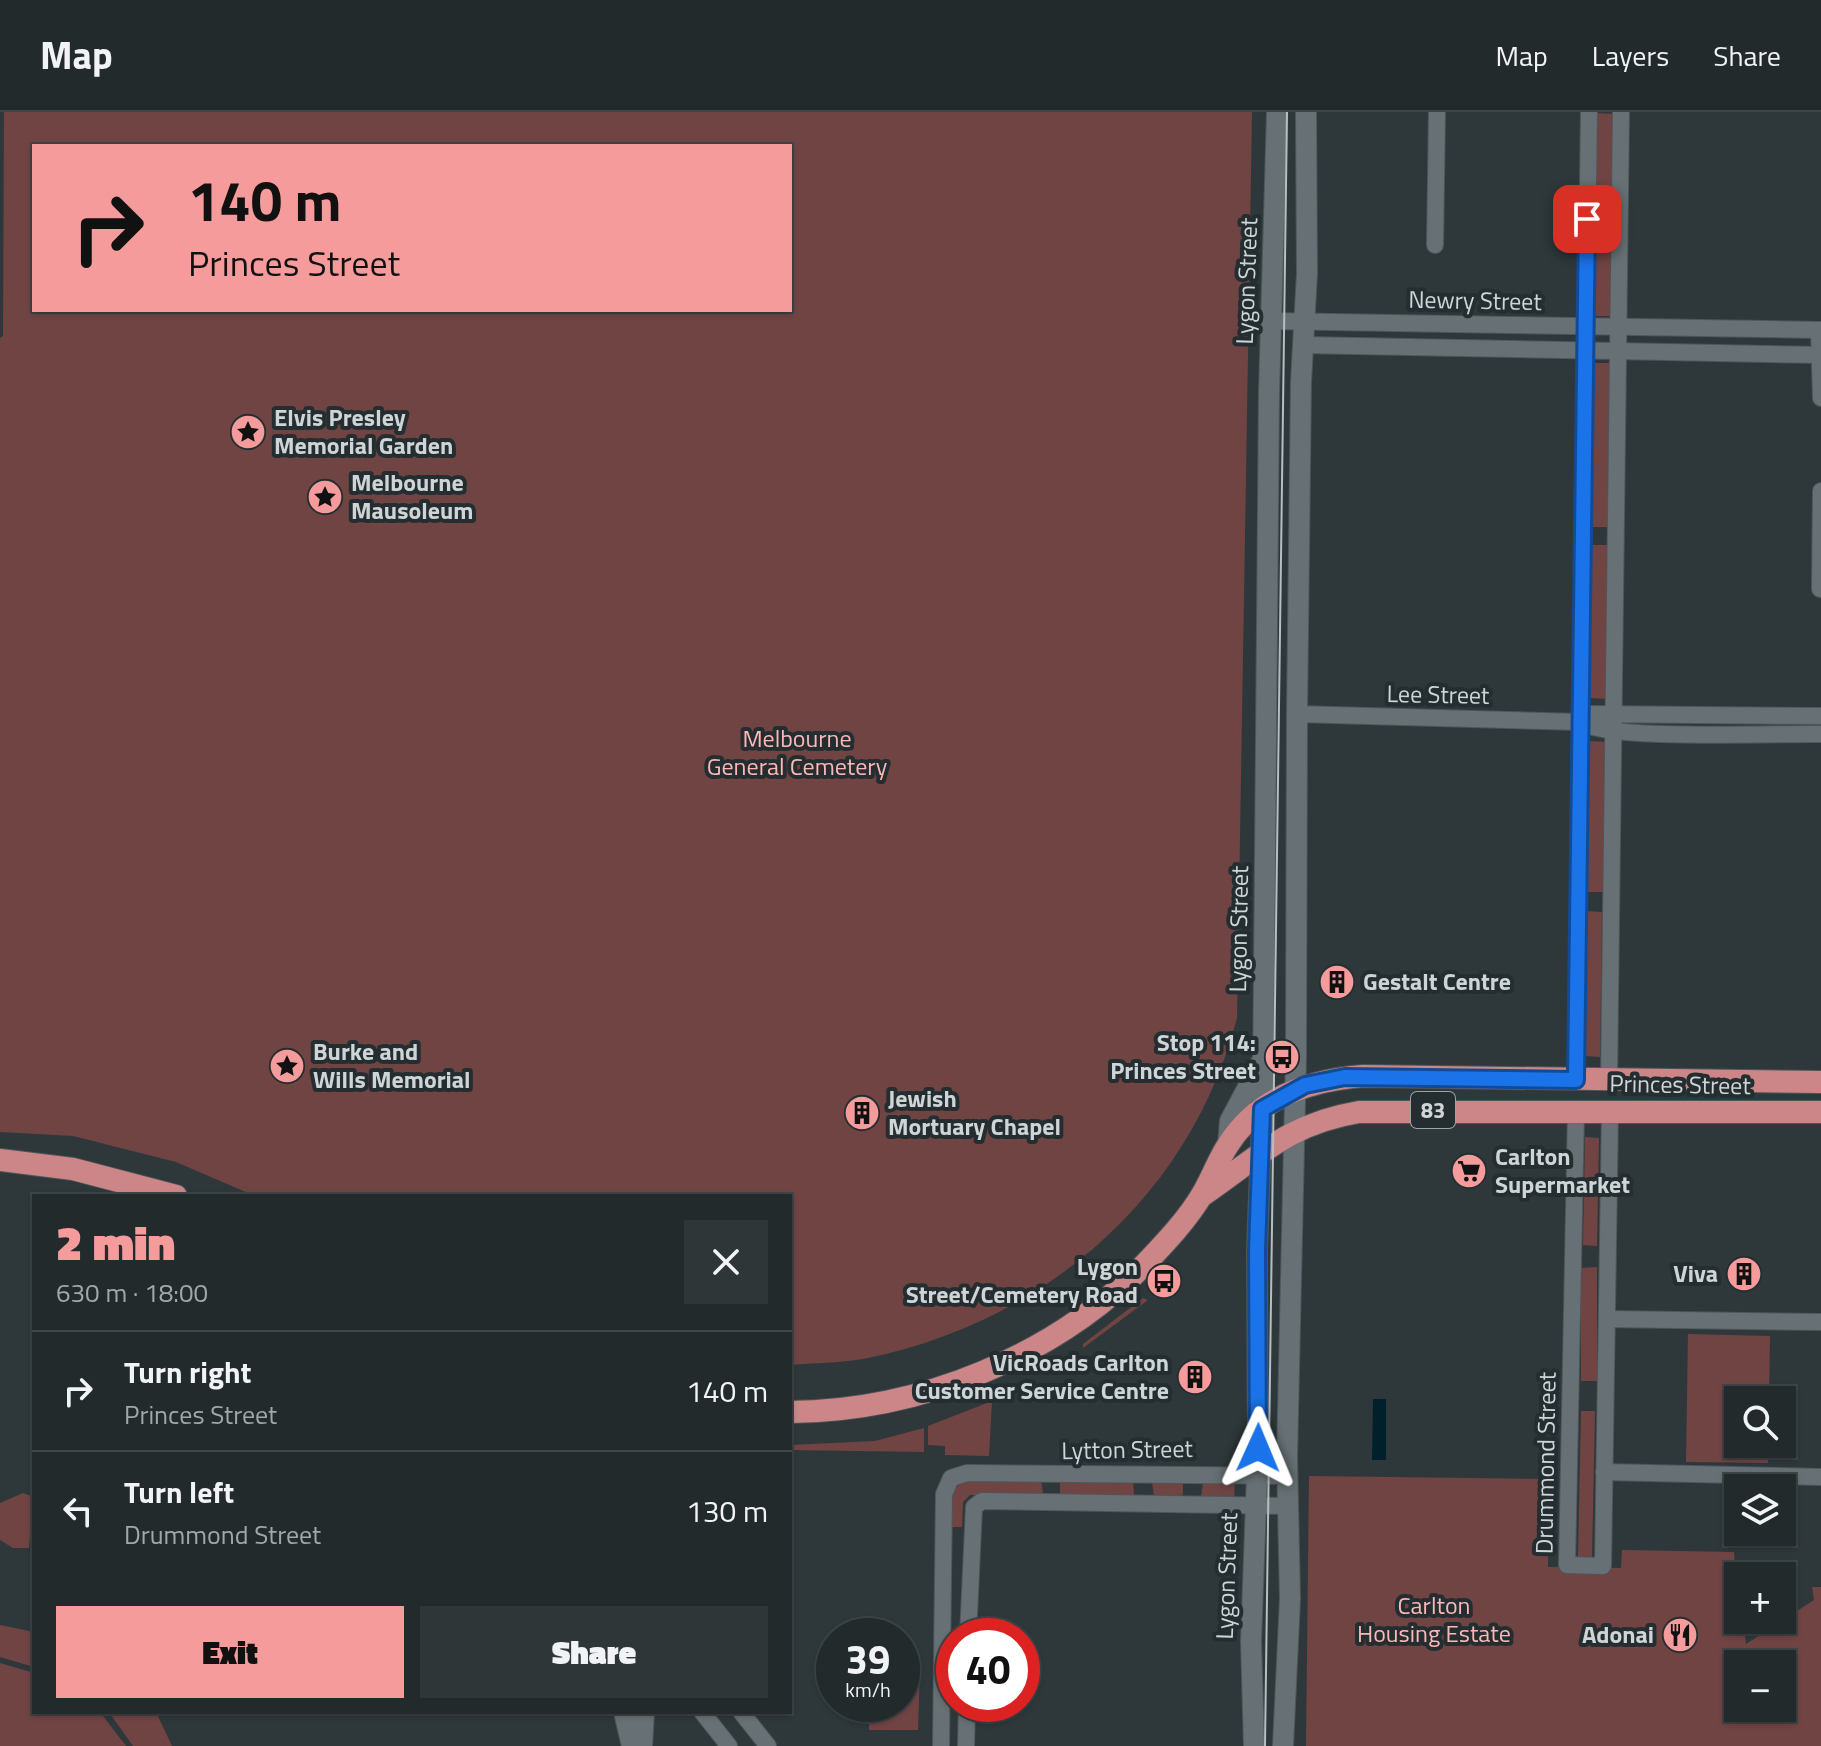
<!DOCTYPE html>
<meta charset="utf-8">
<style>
body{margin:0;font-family:"Titillium Web",sans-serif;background:#2e3638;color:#f1f3f6;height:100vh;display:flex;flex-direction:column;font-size:30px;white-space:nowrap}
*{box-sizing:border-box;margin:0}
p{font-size:26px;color:#a2a7a9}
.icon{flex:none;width:44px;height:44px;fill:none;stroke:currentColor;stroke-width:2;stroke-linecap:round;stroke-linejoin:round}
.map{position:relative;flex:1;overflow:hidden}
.drawer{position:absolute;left:32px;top:1082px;width:760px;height:520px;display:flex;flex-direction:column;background:#222a2c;border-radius:0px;box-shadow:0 2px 6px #0004,0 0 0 2px #3f4648}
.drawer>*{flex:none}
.top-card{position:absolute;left:32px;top:32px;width:760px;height:168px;border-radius:0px;box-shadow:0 2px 6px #0004,0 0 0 2px #3f4648;background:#f59b9c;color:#111;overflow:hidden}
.buttons{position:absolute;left:1724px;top:1274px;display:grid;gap:16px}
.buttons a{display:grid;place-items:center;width:72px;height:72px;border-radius:0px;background:#222a2c;box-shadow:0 2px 6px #0004,0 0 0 2px #3f4648;font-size:40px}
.speed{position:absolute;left:816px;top:1506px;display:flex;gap:16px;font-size:40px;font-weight:700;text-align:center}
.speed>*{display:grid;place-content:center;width:104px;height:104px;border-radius:50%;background:#222a2c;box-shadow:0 2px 6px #0004,0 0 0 2px #3f4648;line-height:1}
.speed small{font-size:20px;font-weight:400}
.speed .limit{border:12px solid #d22;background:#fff;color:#111}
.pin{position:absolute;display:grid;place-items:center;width:68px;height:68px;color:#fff;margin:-34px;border-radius:16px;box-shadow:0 4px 12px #0006}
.me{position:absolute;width:88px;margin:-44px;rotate:1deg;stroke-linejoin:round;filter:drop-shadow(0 0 6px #0008)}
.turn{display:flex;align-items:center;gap:28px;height:168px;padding:0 24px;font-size:36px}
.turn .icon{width:104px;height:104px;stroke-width:2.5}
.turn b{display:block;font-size:56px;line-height:68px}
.round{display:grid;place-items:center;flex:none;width:84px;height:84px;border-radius:0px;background:#2e3638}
.summary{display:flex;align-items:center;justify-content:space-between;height:136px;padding:0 24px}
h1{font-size:48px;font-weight:800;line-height:60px;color:#f59b9c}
.primary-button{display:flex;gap:16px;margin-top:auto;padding:16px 24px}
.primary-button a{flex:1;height:92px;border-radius:0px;background:#f59b9c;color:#111;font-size:32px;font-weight:800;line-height:92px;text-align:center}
.primary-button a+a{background:#2e3638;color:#f1f3f6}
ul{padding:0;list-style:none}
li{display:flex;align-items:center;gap:24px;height:120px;padding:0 24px;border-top:2px solid #3f4648}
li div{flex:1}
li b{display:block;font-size:30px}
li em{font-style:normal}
header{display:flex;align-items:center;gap:48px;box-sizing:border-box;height:112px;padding:0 40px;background:#222a2c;border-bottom:2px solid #3f4648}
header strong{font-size:38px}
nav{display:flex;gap:44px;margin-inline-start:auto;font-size:28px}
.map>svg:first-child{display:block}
.green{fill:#714444;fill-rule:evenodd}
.water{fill:#00212b}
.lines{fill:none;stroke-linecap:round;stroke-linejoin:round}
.minor-casing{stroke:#4e5658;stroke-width:18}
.tertiary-casing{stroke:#4e5658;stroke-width:22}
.secondary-casing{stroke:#4e5658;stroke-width:22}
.trunk-casing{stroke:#4e5658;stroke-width:24}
.minor{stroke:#677175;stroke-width:16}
.tertiary{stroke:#677175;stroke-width:20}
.secondary{stroke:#677175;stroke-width:20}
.trunk{stroke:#cc8688;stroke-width:22}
.tram{stroke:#b7bec0;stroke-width:2}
.route-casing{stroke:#114b97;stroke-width:20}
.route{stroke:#1a73e8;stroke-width:14}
.labels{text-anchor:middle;stroke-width:8;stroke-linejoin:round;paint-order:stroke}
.shield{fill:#242e31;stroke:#9ca3a5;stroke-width:2}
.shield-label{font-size:22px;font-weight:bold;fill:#cfd5d7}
.street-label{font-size:24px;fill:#cfd5d7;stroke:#242e31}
.poi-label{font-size:24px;font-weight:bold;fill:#cfd5d7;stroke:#242e31;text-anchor:start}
.park-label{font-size:24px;fill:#fdb7b6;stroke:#242e31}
</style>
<header>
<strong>Map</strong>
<nav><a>Map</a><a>Layers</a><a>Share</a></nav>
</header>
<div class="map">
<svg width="1821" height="1634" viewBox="0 0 1821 1634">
<rect width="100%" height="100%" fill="#2e383b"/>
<g class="green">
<path d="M4,0H1252L1237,906C1190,1086 1044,1211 863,1247C839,1251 814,1251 790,1253V1084H255L176,1050L73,1024L0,1020V226L3,224ZM34,34H790V198H34Z"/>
<path d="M1595,1L1615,2L1614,204H1593Z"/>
<path d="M1593,251H1612L1610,415H1590Z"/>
<path d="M1592,433H1610L1607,587L1589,586Z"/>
<path d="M1589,629L1608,630L1604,780H1586Z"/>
<path d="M1586,799L1602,800L1600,945L1584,944Z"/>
<path d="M1585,1025L1599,1026L1597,1134L1583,1133Z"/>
<path d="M1597,1155V1269H1581V1156Z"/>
<path d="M1143,1186L1148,1188L1083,1236V1232Z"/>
<path d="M1688,1222L1770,1224L1769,1288H1738V1332H1768V1351L1686,1350Z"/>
<path d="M992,1289L989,1344L945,1343V1334L928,1333V1314Z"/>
<path d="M1581,1299H1595L1592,1445H1578Z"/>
<path d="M924,1316V1340L790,1338V1333L875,1329Z"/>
<path d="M1309,1364L1549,1367L1548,1455L1621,1456L1622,1438L1734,1440L1738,1508H1743L1746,1532L1814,1488L1812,1475H1821V1634H1306ZM1738,1552H1782V1596H1738Z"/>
<path d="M964,1367L1041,1368L1043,1381L1039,1384L970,1383L963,1390L962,1415H952V1380Z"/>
<path d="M1060,1369L1133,1370L1134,1383L1060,1384Z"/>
<path d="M1152,1370H1183V1382L1180,1385L1154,1384Z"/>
<path d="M1203,1370L1235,1371L1234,1388L1201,1386Z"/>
<path d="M23,1381L34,1385V1417L30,1421L29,1436H13L0,1428V1391Z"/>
<path d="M0,1513L34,1520V1555L0,1545Z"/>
<path d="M0,1551L34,1561V1600H100L126,1634H0Z"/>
<path d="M902,1559H920L918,1618H869V1592H902Z"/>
<path d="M109,1600H156L172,1634H133Z"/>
</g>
<path class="water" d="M1373,1287H1386V1348H1372Z"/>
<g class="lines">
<defs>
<g id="minor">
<path d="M1435,133L1437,0"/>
<path d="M1272,209L1821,218"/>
<path d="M1819,218L1821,286"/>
<path d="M1303,233L1821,243"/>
<path d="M1820,477L1821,379"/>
<path d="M1297,602L1580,610C1604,629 1780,621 1821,622"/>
<path d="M1580,610L1589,602L1821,604"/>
<path d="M1576,968L1589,0"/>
<path d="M1609,968L1621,0"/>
<path d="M1576,999L1567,1453L1603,1454L1610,998"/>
<path d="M1607,1207L1821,1210"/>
<path d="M1604,1360L1821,1365"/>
<path d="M968,1524L974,1395L982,1389L1289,1394"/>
<path d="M702,1600L729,1634"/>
<path d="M741,1600L768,1634"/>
<path d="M941,1634L944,1382L951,1366L967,1361L1288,1364"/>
<path d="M966,1634L967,1592"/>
</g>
<g id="tertiary">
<path d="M1228,1032L1230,1009L1263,947"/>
<path d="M1254,1634L1251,1529L1258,1336L1257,1138L1263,976L1269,281L1277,0"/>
<path d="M1283,1634L1290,1487L1287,1345L1296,944L1297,602L1301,270L1307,161L1306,0"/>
</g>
<g id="secondary">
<path d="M624,1600L632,1634"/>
<path d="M642,1634L644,1600"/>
</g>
<g id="trunk">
<path d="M0,1048L73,1057L176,1084"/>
<path d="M1203,1083C1260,1044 1287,1012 1359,1000H1821"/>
<path d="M790,1300C920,1299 1053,1245 1145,1152C1165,1131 1188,1107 1203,1081C1212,1066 1218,1048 1228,1033C1258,985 1310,968 1363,964L1821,970"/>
</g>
</defs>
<use href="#minor" class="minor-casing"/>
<use href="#tertiary" class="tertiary-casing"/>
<use href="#secondary" class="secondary-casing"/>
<use href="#trunk" class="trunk-casing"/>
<use href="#minor" class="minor"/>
<use href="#tertiary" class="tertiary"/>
<use href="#secondary" class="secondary"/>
<use href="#trunk" class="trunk"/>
<path class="tram" d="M1265,1634L1287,0"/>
</g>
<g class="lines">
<defs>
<path id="route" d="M1258,1336L1257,1138L1262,997L1305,973L1345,965L1576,968L1587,107"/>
</defs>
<use href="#route" class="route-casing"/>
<use href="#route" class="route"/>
</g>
<defs>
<symbol id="sight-disc" viewBox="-11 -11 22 22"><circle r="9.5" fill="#f59b9c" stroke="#242e31"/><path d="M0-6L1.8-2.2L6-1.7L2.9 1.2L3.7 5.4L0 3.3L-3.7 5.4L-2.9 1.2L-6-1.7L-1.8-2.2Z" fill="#111"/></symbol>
<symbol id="building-disc" viewBox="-11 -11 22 22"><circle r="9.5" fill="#f59b9c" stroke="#242e31"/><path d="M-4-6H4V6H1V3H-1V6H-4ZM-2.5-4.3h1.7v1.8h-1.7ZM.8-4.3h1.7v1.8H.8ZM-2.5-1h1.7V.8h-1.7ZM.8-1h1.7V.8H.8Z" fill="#111"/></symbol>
<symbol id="bus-disc" viewBox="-11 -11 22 22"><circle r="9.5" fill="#f59b9c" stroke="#242e31"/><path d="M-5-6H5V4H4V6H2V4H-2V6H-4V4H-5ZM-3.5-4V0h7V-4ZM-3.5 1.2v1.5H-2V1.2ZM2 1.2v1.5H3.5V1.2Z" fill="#111"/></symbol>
<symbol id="supermarket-disc" viewBox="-11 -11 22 22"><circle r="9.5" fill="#f59b9c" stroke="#242e31"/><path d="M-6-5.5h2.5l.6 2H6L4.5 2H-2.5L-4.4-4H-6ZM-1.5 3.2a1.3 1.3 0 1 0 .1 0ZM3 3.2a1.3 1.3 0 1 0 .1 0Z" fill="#111"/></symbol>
<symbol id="restaurant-disc" viewBox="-11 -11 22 22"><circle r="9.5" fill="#f59b9c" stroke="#242e31"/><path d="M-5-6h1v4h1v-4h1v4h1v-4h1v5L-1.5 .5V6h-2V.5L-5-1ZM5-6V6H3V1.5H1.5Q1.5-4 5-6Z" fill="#111"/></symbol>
</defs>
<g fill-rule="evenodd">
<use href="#sight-disc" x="228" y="300" width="40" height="40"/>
<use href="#sight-disc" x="305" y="365" width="40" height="40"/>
<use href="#building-disc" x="1317" y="850" width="40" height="40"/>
<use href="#bus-disc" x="1262" y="925" width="40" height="40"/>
<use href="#sight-disc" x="267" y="934" width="40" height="40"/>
<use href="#building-disc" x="842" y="981" width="40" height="40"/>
<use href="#supermarket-disc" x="1449" y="1039" width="40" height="40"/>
<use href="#building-disc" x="1724" y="1142" width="40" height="40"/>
<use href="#bus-disc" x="1144" y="1149" width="40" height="40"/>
<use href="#building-disc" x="1175" y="1245" width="40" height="40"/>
<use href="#restaurant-disc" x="1660" y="1503" width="40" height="40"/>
</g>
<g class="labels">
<rect class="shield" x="1411" y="980" width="44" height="36" rx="6"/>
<g class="shield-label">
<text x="1433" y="1006">83</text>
</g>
<g class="street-label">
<text transform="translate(1247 169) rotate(-88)" y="8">Lygon Street</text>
<text transform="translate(1475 189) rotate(1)" y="8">Newry Street</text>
<text transform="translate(1438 583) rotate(1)" y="8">Lee Street</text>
<text transform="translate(1239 817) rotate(-89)" y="8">Lygon Street</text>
<text transform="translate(1680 973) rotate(1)" y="8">Princes Street</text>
<text transform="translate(1127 1338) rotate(-1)" y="8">Lytton Street</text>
<text transform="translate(1546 1351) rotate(-89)" y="8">Drummond Street</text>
<text transform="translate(1227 1464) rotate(-88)" y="8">Lygon Street</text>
</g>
<g class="poi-label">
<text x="274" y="314">Elvis Presley<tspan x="274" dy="28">Memorial Garden</tspan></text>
<text x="351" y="379">Melbourne<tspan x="351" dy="28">Mausoleum</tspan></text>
<text x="1363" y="878">Gestalt Centre</text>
<text x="1256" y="939" text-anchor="end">Stop 114:<tspan x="1256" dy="28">Princes Street</tspan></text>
<text x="313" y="948">Burke and<tspan x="313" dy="28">Wills Memorial</tspan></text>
<text x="888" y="995">Jewish<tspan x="888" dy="28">Mortuary Chapel</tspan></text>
<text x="1495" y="1053">Carlton<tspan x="1495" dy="28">Supermarket</tspan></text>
<text x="1138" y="1163" text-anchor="end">Lygon<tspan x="1138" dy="28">Street/Cemetery Road</tspan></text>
<text x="1718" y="1170" text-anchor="end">Viva</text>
<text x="1169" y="1259" text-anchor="end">VicRoads Carlton<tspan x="1169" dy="28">Customer Service Centre</tspan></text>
<text x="1654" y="1531" text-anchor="end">Adonai</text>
</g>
<g class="park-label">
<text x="797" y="635">Melbourne<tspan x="797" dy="28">General Cemetery</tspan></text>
<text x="1434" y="1502">Carlton<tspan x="1434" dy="28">Housing Estate</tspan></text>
</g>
</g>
</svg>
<div class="buttons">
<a><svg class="icon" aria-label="search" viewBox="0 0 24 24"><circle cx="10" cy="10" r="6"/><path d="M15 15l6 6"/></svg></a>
<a><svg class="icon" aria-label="layers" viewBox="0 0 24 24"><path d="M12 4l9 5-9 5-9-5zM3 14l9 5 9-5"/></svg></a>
<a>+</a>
<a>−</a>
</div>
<div class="speed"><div>39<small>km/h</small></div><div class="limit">40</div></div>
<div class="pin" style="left:1587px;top:107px;background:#d93025"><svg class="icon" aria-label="arrive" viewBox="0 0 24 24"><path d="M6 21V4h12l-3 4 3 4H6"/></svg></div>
<svg class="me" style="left:1258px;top:1336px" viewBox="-20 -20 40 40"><path d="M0-17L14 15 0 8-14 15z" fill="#1a73e8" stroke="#fff" stroke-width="4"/></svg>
<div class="top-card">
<div class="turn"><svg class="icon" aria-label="right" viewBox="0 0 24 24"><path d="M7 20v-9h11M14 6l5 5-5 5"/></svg><div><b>140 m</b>Princes Street</div></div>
</div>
<section class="drawer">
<div class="summary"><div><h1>2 min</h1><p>630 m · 18:00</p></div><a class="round"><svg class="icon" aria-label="close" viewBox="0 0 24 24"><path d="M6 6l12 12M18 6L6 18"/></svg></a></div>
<ul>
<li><svg class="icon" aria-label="right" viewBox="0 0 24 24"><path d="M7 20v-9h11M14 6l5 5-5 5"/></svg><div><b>Turn right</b><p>Princes Street</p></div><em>140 m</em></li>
<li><svg class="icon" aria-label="left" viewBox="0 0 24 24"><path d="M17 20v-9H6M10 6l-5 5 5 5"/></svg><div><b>Turn left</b><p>Drummond Street</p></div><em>130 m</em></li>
</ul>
<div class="primary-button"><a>Exit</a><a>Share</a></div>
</section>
</div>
